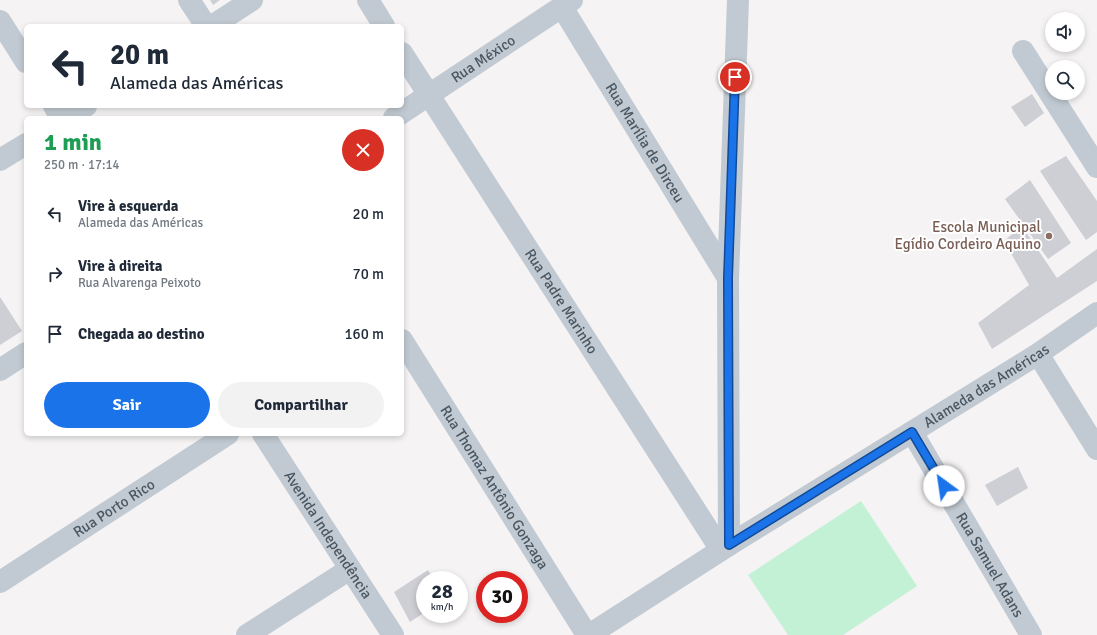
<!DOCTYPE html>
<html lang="pt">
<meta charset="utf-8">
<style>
body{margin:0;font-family:Signika,sans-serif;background:#f2f2f3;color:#1f2937;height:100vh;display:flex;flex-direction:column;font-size:15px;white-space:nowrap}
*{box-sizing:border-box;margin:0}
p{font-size:13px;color:#747a83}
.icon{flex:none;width:22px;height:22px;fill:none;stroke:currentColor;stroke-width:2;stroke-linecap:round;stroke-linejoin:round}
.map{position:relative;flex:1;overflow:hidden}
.drawer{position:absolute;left:24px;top:116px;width:380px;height:320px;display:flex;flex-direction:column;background:#fff;border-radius:6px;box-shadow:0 2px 6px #0003}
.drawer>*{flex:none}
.top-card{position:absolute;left:24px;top:24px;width:380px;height:84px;border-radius:6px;box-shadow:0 2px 6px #0003;background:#fff;color:#1f2937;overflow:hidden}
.buttons{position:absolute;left:1045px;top:12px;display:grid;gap:8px}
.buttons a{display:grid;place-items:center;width:40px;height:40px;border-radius:50%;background:#fff;box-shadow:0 2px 6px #0003;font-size:20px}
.speed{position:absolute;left:416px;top:571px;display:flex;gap:8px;font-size:20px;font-weight:700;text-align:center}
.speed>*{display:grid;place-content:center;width:52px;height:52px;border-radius:50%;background:#fff;box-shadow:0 2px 6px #0003;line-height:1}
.speed small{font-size:10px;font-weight:400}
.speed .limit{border:6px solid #d22;background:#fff;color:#111}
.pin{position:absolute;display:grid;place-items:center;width:34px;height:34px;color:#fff;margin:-17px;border:2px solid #fff;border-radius:50%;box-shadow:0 1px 4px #0007}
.me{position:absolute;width:44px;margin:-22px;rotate:329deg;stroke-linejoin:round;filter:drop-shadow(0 0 3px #0008)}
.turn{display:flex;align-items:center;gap:14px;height:84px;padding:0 20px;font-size:18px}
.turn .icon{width:52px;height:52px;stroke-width:2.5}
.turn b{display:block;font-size:28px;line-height:34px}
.round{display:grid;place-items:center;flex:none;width:42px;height:42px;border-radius:21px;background:#f2f2f3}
.overview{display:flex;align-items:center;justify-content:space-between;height:68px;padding:0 20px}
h1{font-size:24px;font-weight:700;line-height:30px;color:#1e9e55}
.primary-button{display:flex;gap:8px;margin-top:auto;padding:8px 20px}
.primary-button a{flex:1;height:46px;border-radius:24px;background:#1a73e8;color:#fff;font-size:16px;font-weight:700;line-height:46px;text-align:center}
.primary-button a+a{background:#f2f2f3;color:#1f2937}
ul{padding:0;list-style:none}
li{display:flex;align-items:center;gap:12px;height:60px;padding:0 20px}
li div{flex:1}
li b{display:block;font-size:15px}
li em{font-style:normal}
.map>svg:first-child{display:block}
.green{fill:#c3f1d5}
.building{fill:#cdcfd5}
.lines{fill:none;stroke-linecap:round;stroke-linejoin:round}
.minor{stroke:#c1cad2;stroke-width:22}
.tertiary{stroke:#c1cad2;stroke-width:22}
.route-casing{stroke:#114b97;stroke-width:10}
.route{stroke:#1a73e8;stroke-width:7}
.education-dot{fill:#8d6e63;stroke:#fff;stroke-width:1.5}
.labels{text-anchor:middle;stroke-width:4;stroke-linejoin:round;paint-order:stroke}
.street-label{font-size:15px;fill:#4a5661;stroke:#fff}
.education-label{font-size:15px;fill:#785e54;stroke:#fff;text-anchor:end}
</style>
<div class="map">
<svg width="1097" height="635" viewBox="0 0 1097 635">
<rect width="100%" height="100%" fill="#f5f3f3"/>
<path class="green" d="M861,501L917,586L843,635H788L748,575Z"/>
<g class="building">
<path d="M210,0H220L213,5Z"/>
<path d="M1032,94L1044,113L1025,127L1011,107Z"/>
<path d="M1066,156L1097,201V232L1086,240L1040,171Z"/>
<path d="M1030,180L1071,243L1048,259L1005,199Z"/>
<path d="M1022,226L1057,278L1097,249V281L992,349L978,323L1029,285L1004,241Z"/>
<path d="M0,297L22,331L0,345Z"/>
<path d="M1018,467L1028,488L997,506L985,485Z"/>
<path d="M428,570L434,580H425V612L410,622L394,592Z"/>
</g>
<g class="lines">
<g class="minor">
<path d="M189,0L206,26"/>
<path d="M368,0L384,26"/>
<path id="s1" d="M562,7L728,278"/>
<path d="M212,26L252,0"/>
<path d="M1023,51L1097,167"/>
<path id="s2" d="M402,53L721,550"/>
<path d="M67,118L86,106"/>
<path id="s3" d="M394,118L572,0"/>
<path d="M0,160L26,144"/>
<path id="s4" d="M402,340L587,635"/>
<path d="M1038,354L1097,449"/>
<path d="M0,370L26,353"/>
<path id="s5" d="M912,432L1031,635"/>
<path d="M729,545L728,278L738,0"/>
<path id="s6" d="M0,582L228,434"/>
<path d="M247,635L350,569"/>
<path id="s7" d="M589,635L729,545L1038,354L1097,313"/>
</g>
<g class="tertiary">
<path d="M0,21L26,62"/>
<path d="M54,106L61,118"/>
<path id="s8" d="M263,434L393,635"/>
</g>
</g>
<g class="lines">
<defs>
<path id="route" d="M735,77L728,278L729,545L912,432L944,486"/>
</defs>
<use href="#route" class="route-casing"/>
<use href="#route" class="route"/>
</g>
<circle class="education-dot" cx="1049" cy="236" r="4"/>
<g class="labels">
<g class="street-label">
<text dy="5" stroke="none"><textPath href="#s3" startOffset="107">Rua México</textPath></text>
<text dy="5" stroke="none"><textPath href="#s1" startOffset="159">Rua Marília de Dirceu</textPath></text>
<text dy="5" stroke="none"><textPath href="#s2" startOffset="295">Rua Padre Marinho</textPath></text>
<text dy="5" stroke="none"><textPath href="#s7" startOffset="469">Alameda das Américas</textPath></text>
<text dy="5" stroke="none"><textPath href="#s4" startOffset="174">Rua Thomaz Antônio Gonzaga</textPath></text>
<text dy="5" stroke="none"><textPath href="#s6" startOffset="136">Rua Porto Rico</textPath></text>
<text dy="5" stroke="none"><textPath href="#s8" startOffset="120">Avenida Independência</textPath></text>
<text dy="5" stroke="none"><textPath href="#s5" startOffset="154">Rua Samuel Adans</textPath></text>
</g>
<g class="education-label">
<text x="1041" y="232">Escola Municipal<tspan x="1041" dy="17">Egídio Cordeiro Aquino</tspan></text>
</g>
</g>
</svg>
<div class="buttons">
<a><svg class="icon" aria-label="sound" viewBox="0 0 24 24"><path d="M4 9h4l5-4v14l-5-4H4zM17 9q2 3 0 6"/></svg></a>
<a><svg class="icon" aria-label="search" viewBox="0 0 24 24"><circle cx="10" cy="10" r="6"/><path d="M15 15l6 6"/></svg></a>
</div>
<div class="speed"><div>28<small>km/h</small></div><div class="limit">30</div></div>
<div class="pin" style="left:735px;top:77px;background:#d93025"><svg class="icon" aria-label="arrive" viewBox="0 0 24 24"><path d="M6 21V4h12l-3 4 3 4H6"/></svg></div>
<svg class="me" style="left:944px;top:486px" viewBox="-20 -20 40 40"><circle r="19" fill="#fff"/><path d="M0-13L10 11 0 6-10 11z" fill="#1a73e8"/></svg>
<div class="top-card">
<div class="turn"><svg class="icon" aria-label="left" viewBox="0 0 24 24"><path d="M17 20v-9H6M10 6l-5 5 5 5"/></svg><div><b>20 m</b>Alameda das Américas</div></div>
</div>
<section class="drawer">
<div class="overview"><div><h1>1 min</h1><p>250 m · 17:14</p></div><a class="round" style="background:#d93025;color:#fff"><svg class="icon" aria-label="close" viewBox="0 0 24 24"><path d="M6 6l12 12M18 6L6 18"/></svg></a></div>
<ul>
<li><svg class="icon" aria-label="left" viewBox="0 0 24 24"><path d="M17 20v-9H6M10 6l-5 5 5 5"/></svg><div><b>Vire à esquerda</b><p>Alameda das Américas</p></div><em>20 m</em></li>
<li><svg class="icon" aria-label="right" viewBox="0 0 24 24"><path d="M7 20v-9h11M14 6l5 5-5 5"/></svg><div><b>Vire à direita</b><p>Rua Alvarenga Peixoto</p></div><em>70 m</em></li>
<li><svg class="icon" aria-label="arrive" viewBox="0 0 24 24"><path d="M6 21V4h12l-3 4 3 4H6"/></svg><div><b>Chegada ao destino</b></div><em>160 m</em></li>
</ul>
<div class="primary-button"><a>Sair</a><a>Compartilhar</a></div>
</section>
</div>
